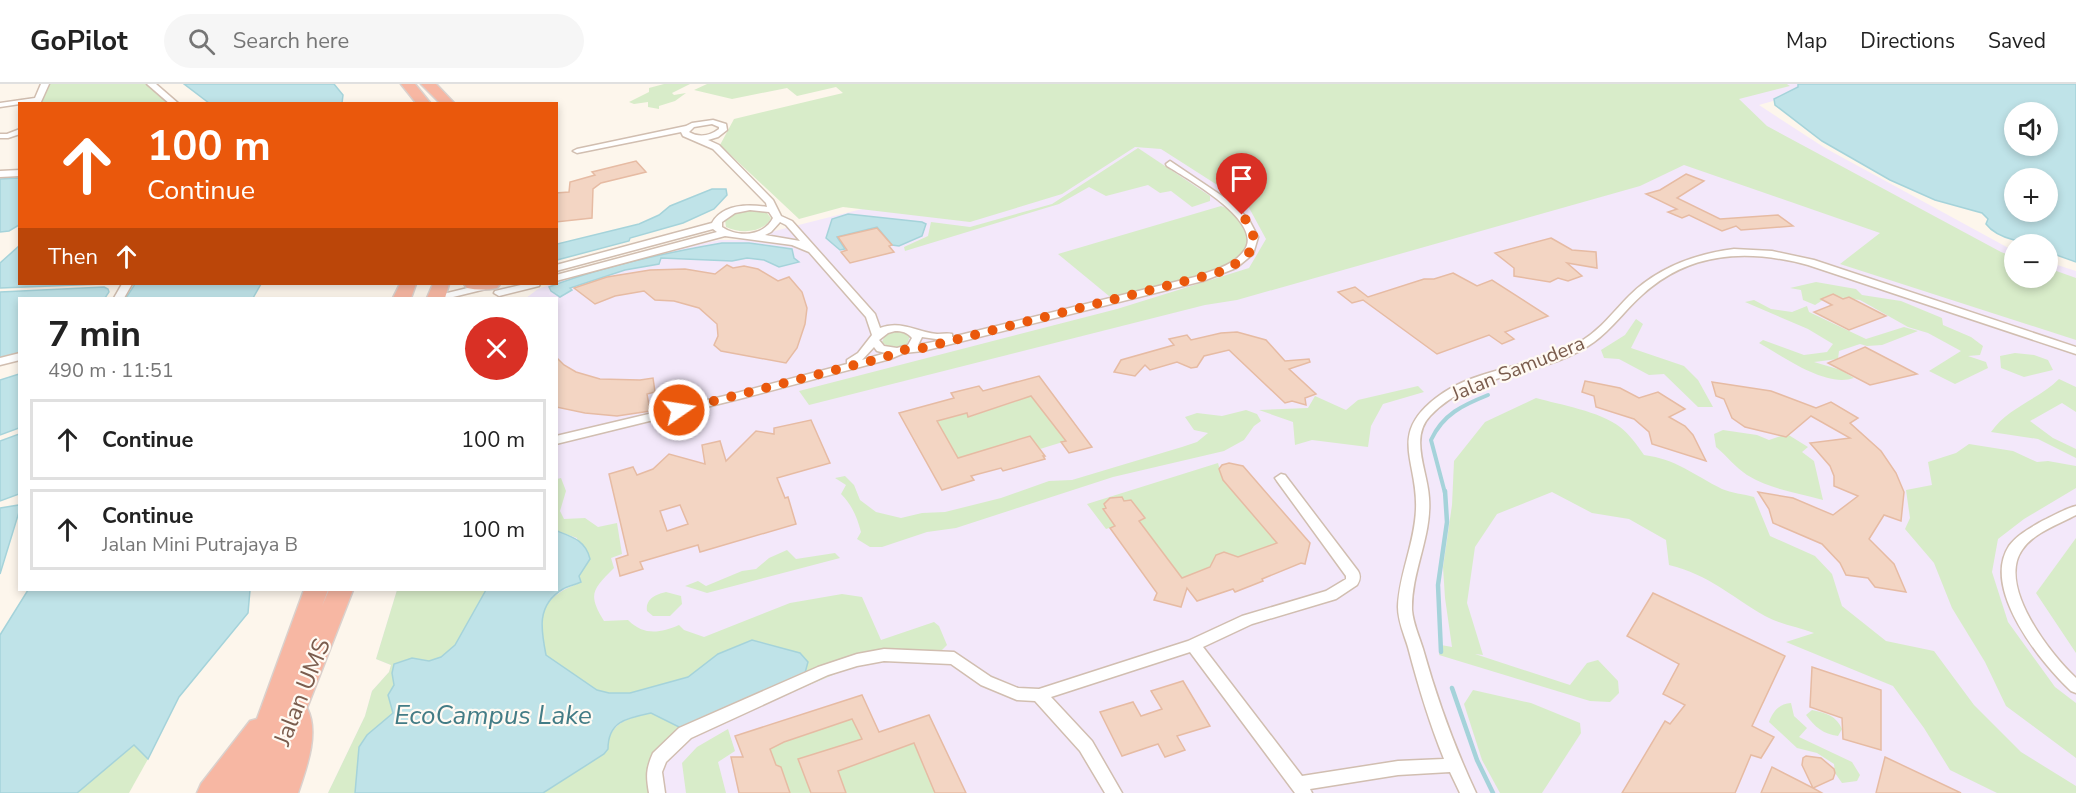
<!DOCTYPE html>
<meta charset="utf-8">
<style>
body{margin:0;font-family:"Nunito Sans",sans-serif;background:#f6f6f6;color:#222;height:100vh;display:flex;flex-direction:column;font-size:22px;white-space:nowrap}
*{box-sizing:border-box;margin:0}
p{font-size:20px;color:#767676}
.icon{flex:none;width:33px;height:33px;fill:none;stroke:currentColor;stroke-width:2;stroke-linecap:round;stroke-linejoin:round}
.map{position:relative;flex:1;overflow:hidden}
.sheet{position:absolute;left:18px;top:213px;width:540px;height:294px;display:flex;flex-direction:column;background:#fff;border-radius:0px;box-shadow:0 3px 9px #0003}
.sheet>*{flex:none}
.hud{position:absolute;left:18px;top:18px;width:540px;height:183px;border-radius:0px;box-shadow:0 3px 9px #0003;background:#ea580c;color:#fff;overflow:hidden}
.controls{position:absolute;left:2004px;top:18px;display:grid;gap:12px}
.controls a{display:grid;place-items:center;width:54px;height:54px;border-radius:50%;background:#fff;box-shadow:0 3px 9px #0003;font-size:30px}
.pin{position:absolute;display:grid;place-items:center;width:51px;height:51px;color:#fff;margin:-62px -26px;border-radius:50% 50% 50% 0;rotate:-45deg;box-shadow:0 0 6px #0007}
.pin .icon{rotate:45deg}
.me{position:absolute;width:66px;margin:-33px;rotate:77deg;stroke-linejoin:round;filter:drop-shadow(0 0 4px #0008)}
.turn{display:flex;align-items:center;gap:21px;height:126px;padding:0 30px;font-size:27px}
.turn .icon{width:78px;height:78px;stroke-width:2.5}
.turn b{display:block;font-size:42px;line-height:51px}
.then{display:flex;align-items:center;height:57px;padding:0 30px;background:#0003;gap:12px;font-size:22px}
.round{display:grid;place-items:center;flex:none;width:63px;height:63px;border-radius:32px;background:#f6f6f6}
.headline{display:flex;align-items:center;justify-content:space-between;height:102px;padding:0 30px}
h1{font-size:36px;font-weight:700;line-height:45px}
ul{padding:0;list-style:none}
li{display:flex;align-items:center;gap:18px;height:81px;margin:0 12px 9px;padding:0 18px;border:3px solid #e0e0e0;border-radius:0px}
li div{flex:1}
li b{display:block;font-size:22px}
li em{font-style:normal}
header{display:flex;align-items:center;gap:36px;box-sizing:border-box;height:84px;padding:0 30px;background:#fff;border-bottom:2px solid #e0e0e0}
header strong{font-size:28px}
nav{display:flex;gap:33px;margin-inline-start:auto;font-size:21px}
.search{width:420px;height:54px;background:#f6f6f6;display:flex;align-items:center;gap:15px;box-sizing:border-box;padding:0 21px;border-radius:33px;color:#767676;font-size:22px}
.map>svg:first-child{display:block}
.education{fill:#f3e8fa}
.green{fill:#d8ecc9}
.water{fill:#bfe3e8;stroke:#a5d3da;stroke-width:1.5;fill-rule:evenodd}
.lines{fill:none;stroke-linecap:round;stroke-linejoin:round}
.stream-far1{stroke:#a5d3da;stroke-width:4}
.stream{stroke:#a5d3da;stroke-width:4.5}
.building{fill:#f3d5c3;stroke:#e6bba3;stroke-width:1.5;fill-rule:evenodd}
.street-casing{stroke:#d1beb0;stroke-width:3}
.highway-casing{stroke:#dad1cd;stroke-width:3}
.street{fill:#fff;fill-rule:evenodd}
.highway{fill:#f7b7a3;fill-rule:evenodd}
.route{stroke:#ea580c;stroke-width:10;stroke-dasharray:0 18}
.labels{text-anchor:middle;stroke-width:4.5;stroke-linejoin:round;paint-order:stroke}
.street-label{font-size:20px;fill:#7a5c4d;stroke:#fffaf3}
.near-street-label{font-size:24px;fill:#7a5c4d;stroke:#fffaf3}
.near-water-label{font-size:26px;font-style:italic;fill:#437c86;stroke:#fffaf3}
</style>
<header>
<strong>GoPilot</strong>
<div class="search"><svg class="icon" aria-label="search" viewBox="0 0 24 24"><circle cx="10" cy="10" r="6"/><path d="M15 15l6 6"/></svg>Search here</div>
<nav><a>Map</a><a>Directions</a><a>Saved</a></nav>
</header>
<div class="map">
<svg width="2076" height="709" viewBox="0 0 2076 709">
<rect width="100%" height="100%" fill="#fdf6ec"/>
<path class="education" d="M1357,0H1798V3L1777,13L1773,17L1759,21L1825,64L2014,167V194H2048V178L2076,187V709H328L365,632L372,607L389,588L391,581L376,575L397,506H556V214H526L538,205L568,194L694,161L720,156H739Z"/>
<g class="green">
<path d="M45,0H151L175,20H36Z"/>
<path d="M664,0H690L672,9L674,11L686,9L675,17L659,22V25L648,23V18L634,20L629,18L649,8V4Z"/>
<path d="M707,0H1787L1790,2L1739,15L1767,42L2001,168L2014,173V194H2048V184L2076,194V256L1840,180L1880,149L1684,81L1640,102L1237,216L1205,221L809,321L799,307L1117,225L1249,184L1266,155L1247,120L1161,65L1135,63L1062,110L970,138L843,123L799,135L720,61L734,35L843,9L836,3L797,12L787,4L732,15L694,6Z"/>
<path d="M1138,64L1210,112V117L1192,123L1171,107L1160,109L1148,101L1106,112L1089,103L1059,120L905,167L904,163L928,152L931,138L970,143L1052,120Z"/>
<path d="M1221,122C1231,125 1243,135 1246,146C1250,158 1244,172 1234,179C1210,195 1148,206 1118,213L1109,212L1058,170Z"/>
<path d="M747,125L766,128L771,134C764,149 740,150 726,143L725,136L733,129Z"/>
<path d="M1816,198L1856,205L1862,211L1901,217L1942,234L1943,241L1971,253L1983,262L1980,271L1968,272L1986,278L1988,284L1955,300L1929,287L1961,267L1928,249L1908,243L1860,216L1829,212L1815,221L1803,216L1801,206L1790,204Z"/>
<path d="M1754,216L1771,225L1792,228L1807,222L1809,228L1866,255L1904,243L1918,247L1882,261L1867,262L1860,260L1839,267L1838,275L1814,278L1841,286L1854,294C1826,304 1784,273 1759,259L1763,256L1804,271L1827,268L1833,260L1808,245L1745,218Z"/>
<path d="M1636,235L1643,240L1631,264L1684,282L1698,296L1713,323H1698L1664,290L1649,291L1619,275L1604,274L1601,266L1625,251Z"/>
<path d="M899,247L910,252L907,260C899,265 889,265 882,258L885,251Z"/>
<path d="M2015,269L2034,271L2048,276L2053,286L2024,293L2001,284L2000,272Z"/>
<path d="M2059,295L2076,303V328L2062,319L2030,337L2053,354L2076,365V374L2038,355L1991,348C2008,323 2038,316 2059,295Z"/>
<path d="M1418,302L1424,308L1383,320L1371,342L1368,363L1312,356L1295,361L1293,338L1259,326L1308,324L1315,312L1346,326L1358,316Z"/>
<path d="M1031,312L1066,357L1040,365L1030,352L958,374L937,337L967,329L969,333Z"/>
<path d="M1536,314C1561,321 1599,327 1620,343C1630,351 1637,361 1644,371C1676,375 1694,391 1722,405C1731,409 1744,410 1754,413L1770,452L1815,472L1832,490L1842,522L1886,557L1934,567L1974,621L2021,668L2076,702V709H1997L1950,686L1924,644L1893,602L1786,558L1814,549C1798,543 1779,540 1765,532C1730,512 1710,491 1669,481L1666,456L1629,435L1592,429L1552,408L1497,430L1475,463L1467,519L1483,571L1475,570L1570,601L1587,579L1598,576L1618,597L1619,609L1610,618L1590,617L1439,571L1441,561L1452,563L1445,514L1443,483L1452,421L1454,377L1485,338Z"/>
<path d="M1246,326L1257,330L1261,337L1254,342L1244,356L1224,367L1113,393L956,444L927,448L882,463H870L857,455L861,448C857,433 852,421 841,410L846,401L835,394L845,392L854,401L860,416L876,428L901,434L922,429L945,428L1001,414L1049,397L1072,396L1182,363L1197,358L1208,349L1194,346L1185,333L1197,329L1222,332Z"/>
<path d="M1723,346L1757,351L1769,356L1787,350L1808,363L1802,368L1814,377L1823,416C1797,408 1771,406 1747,391C1735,383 1727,372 1716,363L1714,350Z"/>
<path d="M1969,360L2013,367L2037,378L2048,377L2076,382V404L2024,435L1998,455L1992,488L2008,538L2055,603L2076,619V674L2006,622L1985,578L1952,524L1934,479L1905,445L1910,434L1906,406L1932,401L1928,378L1956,369Z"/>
<path d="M1218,379L1223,396L1277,459L1238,473L1224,468L1217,471L1212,478L1216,481L1182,494L1139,437L1145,434L1131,417H1124L1121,413L1110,414L1104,420L1106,424L1103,426L1115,442L1106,445L1087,420Z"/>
<path d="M561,394L566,407L560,427L564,435L585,434L598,443L617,439L622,470L611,474L614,484C593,505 587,510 604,537L628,536C644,552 660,549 679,541L684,546L704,553L790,519L842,510L862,513L881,556L934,538L939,542L947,561L937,571L866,577L682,655L656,682L660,709H543L604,670C611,639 621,636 651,629L668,637L805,589L808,578L768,560L752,556L718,570L688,593L630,609H609L597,606L546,571C539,534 538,515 577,500L578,492L583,486L577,454L557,447V395Z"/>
<path d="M2076,454V569L2036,509Z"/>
<path d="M787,466L796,475L835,469L840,474L707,509L685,502L698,497L706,502L742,487L756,485L769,474Z"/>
<path d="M397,506H486L455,561L441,573L429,577L412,574L394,580L392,589L395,601L388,611L394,629L367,651L359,663L355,709H328L365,632L372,607L389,588L391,581L376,575Z"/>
<path d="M666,508L681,512L682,520L670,532H653L647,527C645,515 656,510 666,508Z"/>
<path d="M1473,606L1531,619L1580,639L1581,649L1542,709H1500L1482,676L1464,620Z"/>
<path d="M1791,619L1794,632L1807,644L1799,653L1852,678L1860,691L1857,697L1842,699L1835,689L1834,680L1817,669L1797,664L1769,638C1773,627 1779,620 1791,619Z"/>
<path d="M1812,626C1827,629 1836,632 1842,645L1838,652C1823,650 1815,643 1806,631Z"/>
<path d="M852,635L862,655L799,675L811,709H790L781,683L776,681L770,665L784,658Z"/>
<path d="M728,645L735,667L718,678L726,709H686L682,679L697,663Z"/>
<path d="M914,659L935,709H846L838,687Z"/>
<path d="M134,661L148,675L129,709H77Z"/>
</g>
<g class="water">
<path d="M184,0H334L343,11L342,19H209Z"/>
<path d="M1798,0H2076V178L2048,168V160C2028,160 1998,156 1986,140L1988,135L1982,129L1935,116L1890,96L1822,57L1775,21L1774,15L1798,3ZM2014,28H2048V62H2014ZM2014,94H2048V128H2014Z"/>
<path d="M19,94V141L9,147L0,148V95Z"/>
<path d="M712,105H726L727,111L714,125L683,139L630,154L629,157L557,176V160L639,140L659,131L670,122Z"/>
<path d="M848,130L922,138L926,140L922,152L899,162L892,161L877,143L837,153L845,165L840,166L826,154L832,135Z"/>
<path d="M722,159H749L792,165L794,174L799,178L779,183L764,176L747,174L732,177L661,174L659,180L625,186L570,204L572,206L560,213L551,207L549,203C604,182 664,169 722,159Z"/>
<path d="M19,162L20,200H103L0,204V179Z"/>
<path d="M135,200H261L253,214H126Z"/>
<path d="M104,203L108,205L109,208L105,214H20L19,270L0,275V208Z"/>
<path d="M19,290V344L0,351V296Z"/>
<path d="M19,350V410L0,417V357Z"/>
<path d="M19,421V428L0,490V424Z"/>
<path d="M557,447C573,453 586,457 590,475L579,492L581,498C575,501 568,502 563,505C536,521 541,546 546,571L597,606L609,609H630L688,593L718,570L752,556L800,569L808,578L805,589L690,644L679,643L651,629C627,634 608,637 608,665L604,670L543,709H355L359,663L367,651L393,629L388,611L394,601L392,589L394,580L412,574L429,577L441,573L455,561L486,506H556Z"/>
<path d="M28,506H250L248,529L179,613L148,675L134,661L77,709H0V551Z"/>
</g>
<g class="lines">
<path class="stream-far1" d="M1445,409L1431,356C1443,330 1463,321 1488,311"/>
<g class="stream">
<path d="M1441,568L1438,501L1447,438L1445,407"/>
<path d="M1452,604L1477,676L1493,709"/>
</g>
</g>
<g class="building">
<path d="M636,77L646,88L601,99L593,105L592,134L556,138V109L569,108L570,98L595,91L592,88Z"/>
<path d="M1686,90L1704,97L1677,114L1720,135L1778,131L1793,142L1741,146L1736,142L1722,147L1689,131L1682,134L1668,128L1677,125L1646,110L1660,106Z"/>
<path d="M877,144L892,161L889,162L894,168L850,179L841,168L847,166L838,153Z"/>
<path d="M1551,154L1572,166L1596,168L1597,184L1567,179L1582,192L1568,197L1558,194L1550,198L1514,192V184L1495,169Z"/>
<path d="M727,181L733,184L744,182L758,185L778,197L789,193L802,208L807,224L805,240L797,264L786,279L721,267L714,261L718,252L717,240L699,224L674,217L655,216L644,207L615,212L595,220L574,204L607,193L650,186L685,185L715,190Z"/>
<path d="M1453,189L1477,202L1492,196L1548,232L1505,248L1514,255L1502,260L1489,251L1437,270L1363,216L1352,219L1338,208L1355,203L1368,213L1424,195H1434Z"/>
<path d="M1833,210L1843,215L1849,213L1886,232L1849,246L1814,228L1832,221L1821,215Z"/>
<path d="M1237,248L1266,256L1285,277L1309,275L1310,278L1289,285L1316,310L1305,314L1306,321L1292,317L1285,319L1229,266L1204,272L1197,283L1191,284L1177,278L1150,286L1145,281L1135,292L1114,288L1121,276L1174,261L1169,255L1187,251L1191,256L1221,249Z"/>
<path d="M1865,263L1917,290L1870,301L1828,279Z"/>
<path d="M556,273L564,281L576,288L600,295L640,296L653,294L655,308L647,310L650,327L617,332L585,329L556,323Z"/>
<path d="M1039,292L1092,363L1069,369L1061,358L1066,357L1031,312L968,333L967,329L937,337L958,374L1030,352L1045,372H1043L1045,375L1003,387L1001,384L971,392L974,396L942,406L899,329L954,314L951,309L979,302L983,307Z"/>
<path d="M1585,297L1620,304L1639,314L1658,308L1685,325L1669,333L1685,342L1693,351L1706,377L1652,360L1649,348L1634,335L1596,323L1594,312L1582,308Z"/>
<path d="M1712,298L1771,307L1816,324L1831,318L1858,334L1850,339L1881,367L1896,389L1904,408L1901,437L1884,431L1869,455L1894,480L1906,508L1875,503L1868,494L1846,491L1840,479L1822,460L1773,439L1769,425L1758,408L1793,414L1833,431L1858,412L1834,402V392L1830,382L1810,359L1850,354L1811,332L1786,353L1745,343L1732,334L1724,315L1716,312Z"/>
<path d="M811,336L830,379L777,394L785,414L788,413L796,440L700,468L698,461L640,478L643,485L620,492L616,475L628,471L609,390L633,383L637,391L653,385L669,370L705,380L702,361L720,357L726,377L756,347L774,350V344ZM680,421L688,440L667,447L660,427Z"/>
<path d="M1229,379L1243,382L1310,459L1305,480L1301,479L1262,495L1263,497L1235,508L1233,505L1197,517L1187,504L1181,523L1154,516L1157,509L1110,444L1115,442L1103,425L1106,424L1104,420L1110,414L1122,413L1124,417L1131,416L1145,434L1139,437L1182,494L1210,483L1216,471L1224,468L1238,473L1277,459L1223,396L1219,385L1222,381Z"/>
<path d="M1653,509L1785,572L1752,642L1774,653L1761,674L1751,671L1735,709H1622L1665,637L1670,640L1685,621L1663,610L1679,580L1627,552Z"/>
<path d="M1812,583L1881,606V666L1843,655L1842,634L1810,623Z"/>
<path d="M1183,597L1210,642L1177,652L1185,666L1165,673L1158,660L1122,672L1100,628L1133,618L1141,632L1162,625L1151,607Z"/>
<path d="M862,611L879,648L929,631L966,709H935L914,659L838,687L846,709H811L798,675L862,655L852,635L784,658L770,665L776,681L781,683L790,709H739L731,673H743L735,652Z"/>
<path d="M1806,672L1821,674L1834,685L1835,689L1833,695L1813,704L1822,709H1761L1772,683L1813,704L1802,681L1803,674Z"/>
<path d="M1885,673L1961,709H1876Z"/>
</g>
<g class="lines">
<defs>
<g id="street">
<path d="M41,0H49L40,20H20L0,23V19L35,14Z"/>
<path d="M147,0H156L179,20H170Z"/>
<path d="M713,36L726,40L727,46L718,53L708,56L719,61L773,116L781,132L792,137L875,230L880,244C901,236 916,248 937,250C942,250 947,249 952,250V253L1195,193C1211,187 1233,182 1244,167C1266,138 1186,94 1167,82L1166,80L1170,77L1234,120L1249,136L1258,153L1253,170L1236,184L1203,197L923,267L904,269L890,275L739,315L556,360V352L733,310L847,280V276L858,269L872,251L866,233L809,168L792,161L725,152L556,197V191L717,148L713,145L556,187V181L712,139C723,120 747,120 767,123L766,119L713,65L683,52L681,48L577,69L573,67L577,65L686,42L692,39ZM712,40L719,43V45C710,52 699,54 689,48L694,43ZM750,126L769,128L773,134C764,152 738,154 722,143V138L735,129ZM780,138L786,141L800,157L765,151L771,148ZM895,247C902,247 907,248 912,254L908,261L897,264L884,262L879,256L888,249ZM922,253L943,256L918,261ZM874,263L877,267L886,269L862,276Z"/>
<path d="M20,45V50L8,54H0V50H7Z"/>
<path d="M20,86V92L0,93V87Z"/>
<path d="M1734,165L1772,167L1814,176L2076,263V270L1808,181C1748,165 1690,167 1642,211C1625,226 1612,245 1594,258C1545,294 1474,285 1430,332C1409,354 1428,388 1429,414C1432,452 1411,488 1412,526C1413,539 1419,552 1423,565C1437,615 1454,662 1476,709H1460L1450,688L1398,691L1310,705L1312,709H1295L1190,568L1051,613L1092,657L1122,709H1105L1080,667L1035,617L1017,616L981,601L951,580L884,577L857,582L828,591L691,654L666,678L662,688L665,709H649C646,692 646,685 653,669L679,644L818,583L857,570L884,565L954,568L991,593L1018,604L1039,605L1188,557L1242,532L1326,507L1346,495V492L1277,397L1275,394L1281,390L1285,391L1358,487C1361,492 1360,496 1357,501L1336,515L1252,540L1203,563L1302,692L1398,677L1444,675C1429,638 1418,601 1408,563C1404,550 1398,537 1398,523C1399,490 1415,459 1416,425C1418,377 1388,351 1436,314C1478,281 1538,285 1583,256C1601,245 1614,227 1629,212C1657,184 1695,170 1734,165Z"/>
<path d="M122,200H132L124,214H114Z"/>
<path d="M484,200H499L498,202L449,214H434L435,212Z"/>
<path d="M525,200H540L539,202L499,212L494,209L495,207Z"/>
<path d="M20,269V276L0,281V274Z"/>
<path d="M2076,422V431C2059,440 2033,449 2022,466C1997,502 2050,570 2076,594V609L2071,607C2041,579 1981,505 2009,462C2017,451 2030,444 2042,437C2053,432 2064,425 2076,422Z"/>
</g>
<g id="highway">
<path d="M401,0H415L431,20H417Z"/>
<path d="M421,0H436L455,20H441Z"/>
<path d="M400,200H416L411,214H393Z"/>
<path d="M433,200H449L445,214H427Z"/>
<path d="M464,200H500L497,204C487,206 477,206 467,204Z"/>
<path d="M304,506H328L322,522L329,506H353L307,624C320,649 306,685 298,709H197L201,700L250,637L257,635Z"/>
</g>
</defs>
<use href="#street" class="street-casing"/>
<use href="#highway" class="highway-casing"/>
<use href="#street" class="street"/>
<use href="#highway" class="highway"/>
</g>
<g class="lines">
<path class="route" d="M679,326L886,273L902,266L923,264L1217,189C1246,176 1268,163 1242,131"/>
</g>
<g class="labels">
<g class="street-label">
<text transform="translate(1518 284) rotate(-22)" y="7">Jalan Samudera</text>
</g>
<g class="near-street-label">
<text transform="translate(302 608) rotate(-68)" y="8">Jalan UMS</text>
</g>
<g class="near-water-label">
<text x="493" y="640">EcoCampus Lake</text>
</g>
</g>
</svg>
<div class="controls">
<a><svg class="icon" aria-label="sound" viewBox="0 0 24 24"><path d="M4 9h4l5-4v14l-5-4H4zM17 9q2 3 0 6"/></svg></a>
<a>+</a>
<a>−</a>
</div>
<div class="pin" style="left:1242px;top:131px;background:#d93025"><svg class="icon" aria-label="arrive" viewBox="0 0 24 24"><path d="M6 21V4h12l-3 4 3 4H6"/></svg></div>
<svg class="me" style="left:679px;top:326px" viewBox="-20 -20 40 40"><circle r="17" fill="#ea580c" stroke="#fff" stroke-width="3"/><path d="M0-11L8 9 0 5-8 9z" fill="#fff"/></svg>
<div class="hud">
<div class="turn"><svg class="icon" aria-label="ahead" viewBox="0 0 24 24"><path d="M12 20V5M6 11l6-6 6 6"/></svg><div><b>100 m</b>Continue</div></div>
<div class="then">Then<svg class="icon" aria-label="ahead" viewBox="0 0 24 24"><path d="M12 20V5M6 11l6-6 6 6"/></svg></div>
</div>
<section class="sheet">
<div class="headline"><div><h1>7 min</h1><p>490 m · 11:51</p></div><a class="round" style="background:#d93025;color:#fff"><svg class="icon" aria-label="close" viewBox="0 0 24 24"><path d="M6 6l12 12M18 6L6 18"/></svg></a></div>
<ul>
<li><svg class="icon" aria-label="ahead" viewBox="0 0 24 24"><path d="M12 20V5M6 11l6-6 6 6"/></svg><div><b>Continue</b></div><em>100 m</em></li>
<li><svg class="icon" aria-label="ahead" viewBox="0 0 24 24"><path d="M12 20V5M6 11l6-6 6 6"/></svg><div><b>Continue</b><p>Jalan Mini Putrajaya B</p></div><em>100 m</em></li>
</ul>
</section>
</div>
